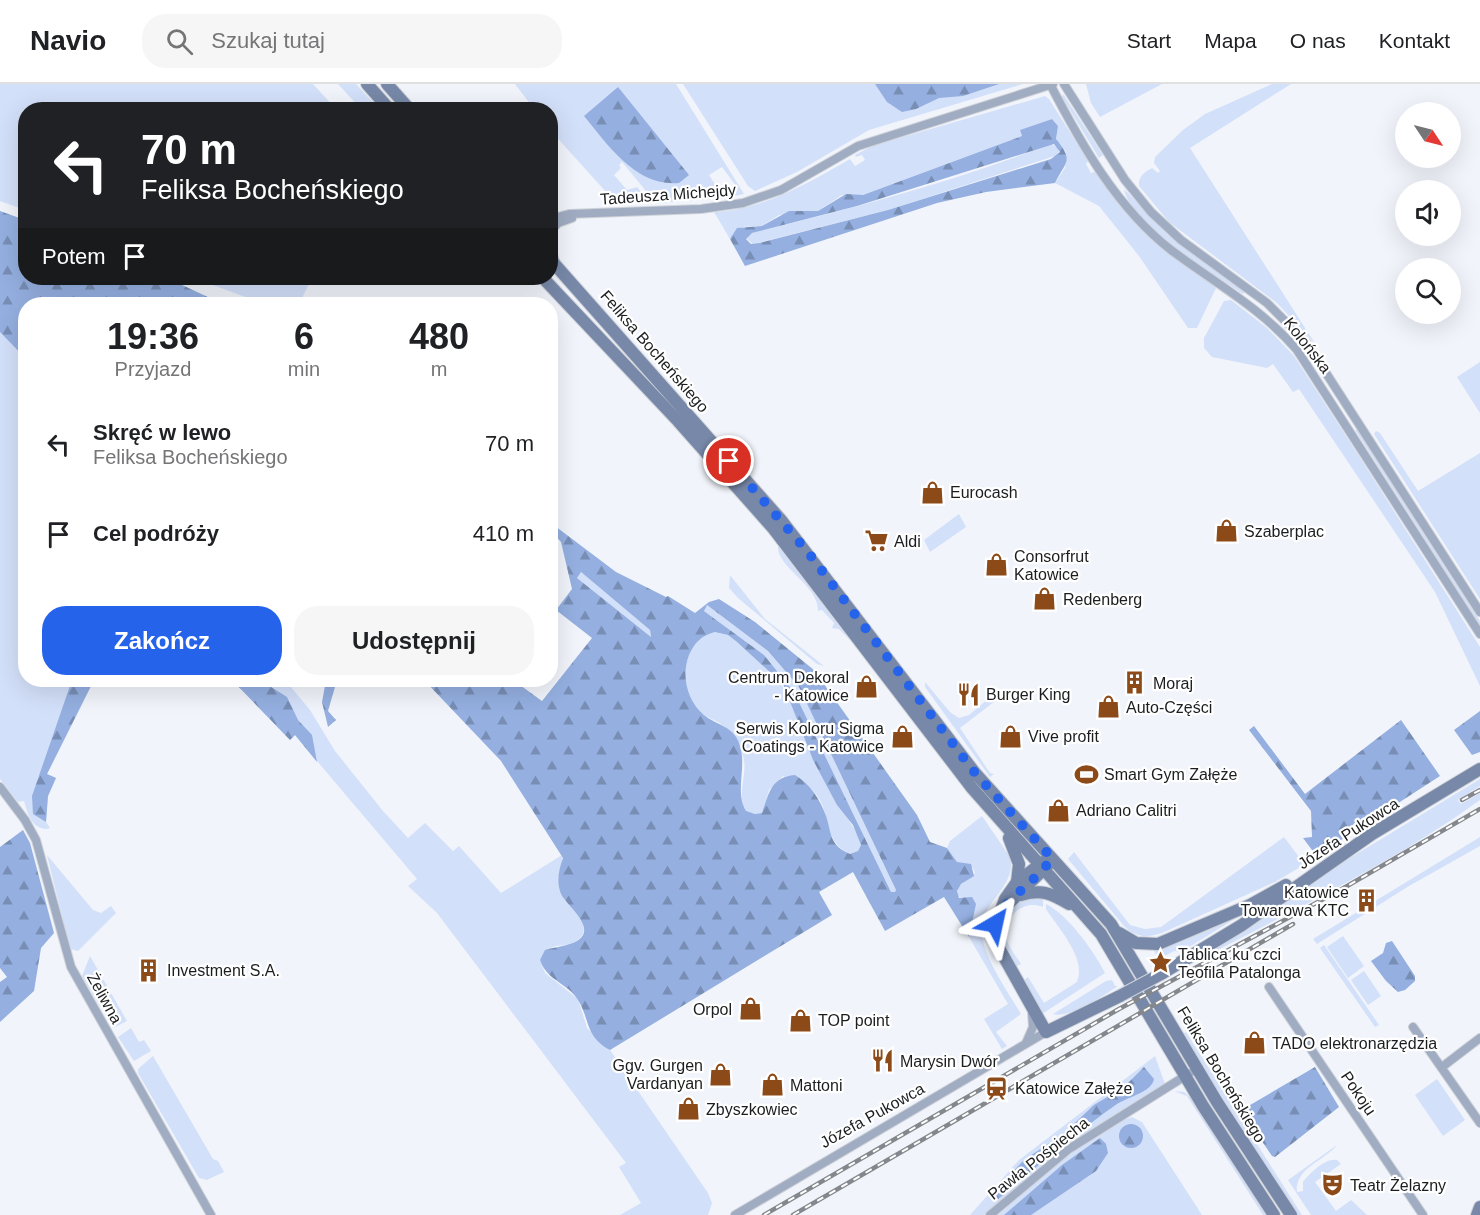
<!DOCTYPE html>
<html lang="pl">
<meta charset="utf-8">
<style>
body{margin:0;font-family:Arial,sans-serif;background:#f6f6f6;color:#202124;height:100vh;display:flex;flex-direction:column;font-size:22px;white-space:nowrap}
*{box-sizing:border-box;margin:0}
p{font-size:20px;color:#757577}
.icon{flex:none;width:33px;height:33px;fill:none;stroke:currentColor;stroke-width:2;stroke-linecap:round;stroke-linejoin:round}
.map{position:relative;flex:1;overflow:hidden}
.side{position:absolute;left:18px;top:213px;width:540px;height:390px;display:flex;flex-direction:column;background:#fff;border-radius:24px;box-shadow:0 6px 24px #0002}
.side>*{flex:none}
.banner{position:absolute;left:18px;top:18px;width:540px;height:183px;border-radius:24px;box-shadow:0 6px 24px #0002;background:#202124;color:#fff;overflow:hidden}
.needle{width:39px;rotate:125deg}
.controls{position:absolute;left:1395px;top:18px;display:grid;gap:12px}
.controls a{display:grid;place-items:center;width:66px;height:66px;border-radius:50%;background:#fff;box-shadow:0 6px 24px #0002;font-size:30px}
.pin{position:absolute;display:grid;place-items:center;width:51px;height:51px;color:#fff;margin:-26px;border:3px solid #fff;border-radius:50%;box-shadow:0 2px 6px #0007}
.me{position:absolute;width:66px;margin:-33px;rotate:36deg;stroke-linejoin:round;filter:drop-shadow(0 0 4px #0008)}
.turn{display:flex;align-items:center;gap:21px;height:126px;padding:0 24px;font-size:27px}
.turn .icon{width:78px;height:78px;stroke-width:2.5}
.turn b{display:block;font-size:42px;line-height:51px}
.then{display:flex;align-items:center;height:57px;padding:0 24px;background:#0003;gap:12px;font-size:22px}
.eta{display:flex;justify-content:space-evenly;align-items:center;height:102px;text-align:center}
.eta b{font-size:36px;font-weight:700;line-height:42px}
.primary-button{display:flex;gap:12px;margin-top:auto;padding:12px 24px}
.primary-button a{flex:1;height:69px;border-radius:24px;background:#2563eb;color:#fff;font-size:24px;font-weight:700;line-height:69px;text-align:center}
.primary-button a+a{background:#f6f6f6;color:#202124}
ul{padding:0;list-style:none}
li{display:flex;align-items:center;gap:18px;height:90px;padding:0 24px}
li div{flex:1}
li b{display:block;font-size:22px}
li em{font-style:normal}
header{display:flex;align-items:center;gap:36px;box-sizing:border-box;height:84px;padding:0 30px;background:#fff;border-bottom:2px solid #e0e0e0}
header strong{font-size:28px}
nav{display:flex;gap:33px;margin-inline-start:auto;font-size:21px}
.search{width:420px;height:54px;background:#f6f6f6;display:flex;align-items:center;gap:15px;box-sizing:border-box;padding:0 21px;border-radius:24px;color:#757577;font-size:22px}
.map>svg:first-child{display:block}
.green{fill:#d3e0f9}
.forest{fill:url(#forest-firs);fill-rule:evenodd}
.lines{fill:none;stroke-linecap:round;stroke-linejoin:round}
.street-casing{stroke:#cfd2d8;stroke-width:10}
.secondary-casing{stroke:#cfd2d8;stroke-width:14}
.street{stroke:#a0acc2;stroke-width:8}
.secondary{stroke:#7788a8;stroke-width:12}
.rail-casing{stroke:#84878b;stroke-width:4.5}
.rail{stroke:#fff;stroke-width:2;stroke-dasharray:7;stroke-linecap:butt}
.secondary-bridge-casing{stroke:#cfd2d8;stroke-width:14;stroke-linecap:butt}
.secondary-bridge{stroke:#7788a8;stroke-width:12}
.route{stroke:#2563eb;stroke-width:10;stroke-dasharray:0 18}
.labels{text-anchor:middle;stroke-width:4.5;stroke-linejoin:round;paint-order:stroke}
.street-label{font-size:16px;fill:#1c1d1f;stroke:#fff}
.poi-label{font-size:16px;fill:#1c1d1f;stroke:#fff;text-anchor:start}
</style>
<header>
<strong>Navio</strong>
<div class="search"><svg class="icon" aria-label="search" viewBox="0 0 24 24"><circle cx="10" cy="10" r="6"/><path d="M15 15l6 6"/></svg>Szukaj tutaj</div>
<nav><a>Start</a><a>Mapa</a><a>O nas</a><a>Kontakt</a></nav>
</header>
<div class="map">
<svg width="1480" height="1131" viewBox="0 0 1480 1131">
<defs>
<pattern id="forest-firs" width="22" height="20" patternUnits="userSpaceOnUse" patternTransform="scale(1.5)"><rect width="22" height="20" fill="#94afe0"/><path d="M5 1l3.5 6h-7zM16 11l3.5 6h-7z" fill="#788eb5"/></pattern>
</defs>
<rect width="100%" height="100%" fill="#f1f5fb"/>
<g class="green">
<path d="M0,0H313L336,25L26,26L25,126L0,117Z"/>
<path d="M338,0H356L379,25H361Z"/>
<path d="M515,0H676L744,110L730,113L728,111L737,103L722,83L709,91L724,114L656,119L622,78L619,81L621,84L614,91L627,106L637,103L650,118L617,120L551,47L550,26L534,25Z"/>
<path d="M683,0H1023L869,46L797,88L755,107L748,102Z"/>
<path d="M1086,0H1162L1100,33L1091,19Z"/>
<path d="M1272,0H1291L1190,64L1316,261L1277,219L1169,138L1139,102C1138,93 1144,88 1152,84L1158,89L1160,87L1154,79L1155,73L1183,46L1205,30Z"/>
<path d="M1063,10L1103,71L1099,74L1062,13Z"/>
<path d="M1045,12L1049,15L1088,77L1086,80L1091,89L1096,87L1118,120L1150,154L1216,204L1197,244H1188L1139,172L1099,122L1055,99L1065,84L1066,68L1056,55L1058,42L1052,35L1020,46L1022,52L863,111H842L818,127L779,131L762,142L742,143L730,155L714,128C764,125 809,99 850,75L855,82L865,76L862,71L856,73L855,71L872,62Z"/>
<path d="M1050,60L1060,64L1058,71L888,126L753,160L746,154L752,149C852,124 954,98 1050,60Z"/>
<path d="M1124,105L1168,151L1245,208L1243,210C1214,190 1130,140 1124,105Z"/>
<path d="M194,194H312L299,220H264Z"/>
<path d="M1231,216L1267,244L1294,272L1359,372L1480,563V602L1435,508L1299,305L1293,308L1273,280L1267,284L1212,273L1204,264V254L1224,217Z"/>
<path d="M0,248L25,274L26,596H94L47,690L56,694L48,712L46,738L50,744L47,745C31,744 28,730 24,717L18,718L0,695Z"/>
<path d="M1480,278V329L1457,293Z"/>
<path d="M1355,346H1358L1480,537V542Z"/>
<path d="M1376,347L1380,349L1418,407L1480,369V515L1374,350Z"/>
<path d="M959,430L966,443L930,468L924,456Z"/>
<path d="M778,462L850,556L839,545L832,544L834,539L822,526L818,527C819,501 776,483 778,462Z"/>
<path d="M581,488L650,546L651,553L577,494Z"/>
<path d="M730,491L765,535L824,582L817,580L738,514L729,504Z"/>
<path d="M707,521L768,567L799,603L896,806L895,808H891L794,608L764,571L703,526Z"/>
<path d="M715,548L728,551L737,558L777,592L789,615L813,676L859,753L861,761L858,767L850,770C820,756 833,726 813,707C806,700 792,696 783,692L769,706L762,729L755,730L746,728C735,709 750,688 742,669C738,660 730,648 723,642C718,636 709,635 703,630C686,617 681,591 689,571C695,558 701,552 715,548Z"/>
<path d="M232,596H285L310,626L335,667L383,727L408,754L425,739L453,767L459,762L501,809L562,771C564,782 554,797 562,811C569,824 593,839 580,854C573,862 562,860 553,863C548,866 544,872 540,876L545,889L578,915L587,944L610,966L708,1109L712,1119L708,1131H620L641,1119L619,1083L626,1079L437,829L408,802L417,795L295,651L290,656Z"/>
<path d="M925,598L950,628L959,634L969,631L999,606L1003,611L960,644L990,689L994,690L990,693L925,603Z"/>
<path d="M1480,695V702L1458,716L1461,720L1480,709V716C1382,787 1269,837 1164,895L1322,791Z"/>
<path d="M982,732L1010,773C1017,802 984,815 982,843C979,868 1009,909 1021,930L996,948L1007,962L1002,965L984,935L1008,920L969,853L973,833L966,815L957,812L958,803L975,789L973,784L957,778L947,764L950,757Z"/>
<path d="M1284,753L1302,777V782L1275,798L1162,849C1147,854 1136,854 1124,842L1068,775L1074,768L1130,841L1145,845L1161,843Z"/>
<path d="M1480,753V762L1409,802L1317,860L1313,855Z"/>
<path d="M47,771L93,826L101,829L111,822L116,829L78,867L70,865Z"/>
<path d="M1043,811V823C1024,815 1003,832 1006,854C1008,862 1016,872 1021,880L1015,883C994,841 993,822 1043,811Z"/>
<path d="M1046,820C1068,831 1094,867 1105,889L1042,930L1023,897L1028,893L1044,919L1077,898C1087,874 1058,844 1046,825Z"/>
<path d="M1246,828L1181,868L1174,867L1159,875L1153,865Z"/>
<path d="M1343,852L1364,882L1348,894L1327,863Z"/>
<path d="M1324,861L1379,941L1375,943L1320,864Z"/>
<path d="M90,872L127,937L113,944L82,892Z"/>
<path d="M1364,887L1381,912L1368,921L1351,896Z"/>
<path d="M1112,896L1115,902H1118C1104,911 1070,935 1053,930L1106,897Z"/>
<path d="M131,944L139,958L144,956L151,967L134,977L118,953Z"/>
<path d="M1186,948L1302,1131H1297L1182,950Z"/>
<path d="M153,972L213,1075L218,1077L224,1088L207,1096L199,1094L138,989V985Z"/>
<path d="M1155,972L1165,1000L1066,1063L984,1131H970L1019,1076Z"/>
<path d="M1437,995L1465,1036L1443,1052L1415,1011Z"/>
<path d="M1174,1007L1184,1008L1192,1015L1268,1131H1263L1187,1012Z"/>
<path d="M1132,1033L1142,1038L1202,1131H998C1028,1106 1098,1041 1132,1033Z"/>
<path d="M1337,1061C1326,1076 1294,1084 1297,1108L1303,1107V1098C1310,1089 1325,1074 1337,1076L1341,1080L1315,1098L1336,1127L1351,1116L1367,1131H1311L1288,1096Z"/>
</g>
<g class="forest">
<path d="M875,0H999L963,12L939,14L916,25L902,28L887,18Z"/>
<path d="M618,3L689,91L679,99C636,103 608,61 584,32Z"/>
<path d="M1052,35L1058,42L1056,55C1074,77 1066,77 1055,99L986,108L937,119L745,182L730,155L737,144L762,142L789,127H818L846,110L863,111L1022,52L1020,46ZM1054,60L1060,68L1051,75L888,126L759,159L751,160L746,155L752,149L857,122Z"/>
<path d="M0,127L25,136L26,194H167L223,220H26L25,274L0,248Z"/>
<path d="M551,439L616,488L666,513L668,512L695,529L709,518L719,515L755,538L814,586L917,731L930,758L947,764L957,778L971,780L974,792L961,800L957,807L959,814L972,813L976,820L969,853L944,813L885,847L853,788L819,808L832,831L610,966C585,953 590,935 578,916C568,899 547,897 540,876L545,866C555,863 568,862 577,857C598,844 567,822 561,810C556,798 559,785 563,774L501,677L424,596H513L542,617L592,554L556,526L572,505L561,458L551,447ZM581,488L650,546L651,553L577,494ZM707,521L768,567L799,603L896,806L895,808H891L794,608L764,571L704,527ZM715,548L728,551L737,558L783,600L813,676L837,721L853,741L861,761L858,767L850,770C829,761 832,750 826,732C820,715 810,700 795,691C771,693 769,709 762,729L755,730L746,727C734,707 748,681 739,659C733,642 716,641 704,631C687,617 681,592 689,571C695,558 701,552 715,548Z"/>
<path d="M72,596H94L47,690L56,694L48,712L46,738L33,730L32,712Z"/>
<path d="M232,596H260L287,613L298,636L312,651L317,678L295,651L290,656Z"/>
<path d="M326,596H337L328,627L336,636L328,643L322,618Z"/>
<path d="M1480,627V668L1472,671L1454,646Z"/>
<path d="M1401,636L1440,692L1321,769L1315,770L1303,754L1312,753L1311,727L1249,646L1254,642L1305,710Z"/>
<path d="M23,746L30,759L54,849L41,864L34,907L0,938V898L7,893L0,884V763Z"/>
<path d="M1392,857L1415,892V897L1405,906L1398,908L1386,897L1371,877L1383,869L1386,859Z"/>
<path d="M1144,983L1154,995C1152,1008 1128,1013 1117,1020C1077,1048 1040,1080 1002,1112L998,1115L991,1114V1110L1024,1076L1063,1050L1094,1021L1124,1003Z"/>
<path d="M1315,983L1339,1023L1275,1073L1272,1072L1244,1031L1245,1024Z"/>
<circle cx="1131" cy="1052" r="12"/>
<path d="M1100,1054L1106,1060L1108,1069L1096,1087L1031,1131H1004L1062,1081Z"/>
</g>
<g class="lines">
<defs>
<g id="street">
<path d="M1050,0C1081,60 1117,124 1171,166C1215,199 1261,224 1297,266L1480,550"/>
<path d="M1064,0L1125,96L1151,128L1181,156L1267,219L1306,258L1480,528"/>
<path d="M550,135L569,130L701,125L743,119L781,106L858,62L1053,0"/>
<path d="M550,148L558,139L572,134"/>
<path d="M550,164L556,179"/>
<path d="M0,703L25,736L36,756L71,883L211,1131"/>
<path d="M1269,903L1423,1131"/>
<path d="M1413,943L1480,1039"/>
<path d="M1026,959L1033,943L1032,929"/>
<path d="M1442,983L1480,954"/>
<path d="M735,1131L1046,948"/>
<path d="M990,1131L1069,1065L1190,989"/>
</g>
<g id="secondary">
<path d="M367,0L390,26"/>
<path d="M387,0L410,26"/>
<path d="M550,175L781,436L975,689L1111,840L1217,1018L1291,1131"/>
<path d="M543,194L678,337L773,444L972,704L1101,850L1203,1022L1274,1131"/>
<path d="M1009,754L1019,780L1017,798"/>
<path d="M1043,778L1017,798L1005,815L994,847L999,864L1046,948L1120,912"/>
<path d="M1021,811C1041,805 1051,809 1069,820"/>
<path d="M1005,823L1048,781"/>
<path d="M1119,849L1136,859L1158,860L1250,821L1286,801"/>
<path d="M1161,890L1242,841L1372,750L1480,685"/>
<path d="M1477,1131L1480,1123"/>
</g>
</defs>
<use href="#street" class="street-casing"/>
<use href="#secondary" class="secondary-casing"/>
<use href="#street" class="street"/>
<use href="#secondary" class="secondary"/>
<defs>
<g id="rail">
<path d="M1462,716L1480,706"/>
<path d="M764,1131L1119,925L1342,805L1480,725"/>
<path d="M793,1131L1293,840"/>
</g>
</defs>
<use href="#rail" class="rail-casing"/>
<use href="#rail" class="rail"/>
<defs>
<path id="secondary-bridge" d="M1120,912L1161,890"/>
</defs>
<use href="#secondary-bridge" class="secondary-bridge-casing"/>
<use href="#secondary-bridge" class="secondary-bridge"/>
</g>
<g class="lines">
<path class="route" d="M729,377L807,467L975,689L1052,774C1038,796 1000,819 995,840"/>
</g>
<defs>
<symbol id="shop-bare" viewBox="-9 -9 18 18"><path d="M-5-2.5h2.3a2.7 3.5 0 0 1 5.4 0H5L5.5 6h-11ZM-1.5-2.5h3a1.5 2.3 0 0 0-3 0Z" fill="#8c4a18" stroke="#fff" stroke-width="2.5" paint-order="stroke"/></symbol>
<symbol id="supermarket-bare" viewBox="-9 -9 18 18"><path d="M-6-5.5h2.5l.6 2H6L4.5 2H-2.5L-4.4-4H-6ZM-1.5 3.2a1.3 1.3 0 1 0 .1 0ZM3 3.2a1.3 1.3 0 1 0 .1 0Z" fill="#8c4a18" stroke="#fff" stroke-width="2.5" paint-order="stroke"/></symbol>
<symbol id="building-bare" viewBox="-9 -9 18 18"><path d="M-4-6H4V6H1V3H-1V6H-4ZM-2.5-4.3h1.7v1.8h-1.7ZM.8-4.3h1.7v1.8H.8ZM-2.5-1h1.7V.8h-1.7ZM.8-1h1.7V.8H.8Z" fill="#8c4a18" stroke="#fff" stroke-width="2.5" paint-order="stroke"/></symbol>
<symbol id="restaurant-bare" viewBox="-9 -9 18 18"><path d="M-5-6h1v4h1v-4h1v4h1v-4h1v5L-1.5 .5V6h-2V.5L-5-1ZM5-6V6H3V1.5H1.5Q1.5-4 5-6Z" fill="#8c4a18" stroke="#fff" stroke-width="2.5" paint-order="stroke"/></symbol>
<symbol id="stadium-bare" viewBox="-9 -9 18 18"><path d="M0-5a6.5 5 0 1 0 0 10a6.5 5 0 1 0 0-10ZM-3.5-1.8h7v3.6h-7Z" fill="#8c4a18" stroke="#fff" stroke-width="2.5" paint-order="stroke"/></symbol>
<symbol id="sight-bare" viewBox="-9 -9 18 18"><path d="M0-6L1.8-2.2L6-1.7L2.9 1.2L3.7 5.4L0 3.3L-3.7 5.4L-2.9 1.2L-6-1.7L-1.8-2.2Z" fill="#8c4a18" stroke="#fff" stroke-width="2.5" paint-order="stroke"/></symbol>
<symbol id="station-bare" viewBox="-9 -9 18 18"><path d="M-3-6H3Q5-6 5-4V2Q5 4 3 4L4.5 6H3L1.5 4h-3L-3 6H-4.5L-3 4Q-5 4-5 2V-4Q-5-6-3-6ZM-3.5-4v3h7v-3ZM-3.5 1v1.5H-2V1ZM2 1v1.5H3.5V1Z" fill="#8c4a18" stroke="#fff" stroke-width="2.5" paint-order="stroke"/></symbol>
<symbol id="theatre-bare" viewBox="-9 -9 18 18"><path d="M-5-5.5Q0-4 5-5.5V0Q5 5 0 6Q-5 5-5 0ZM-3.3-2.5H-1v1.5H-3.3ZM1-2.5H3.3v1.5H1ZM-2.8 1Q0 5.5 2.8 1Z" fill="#8c4a18" stroke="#fff" stroke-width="2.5" paint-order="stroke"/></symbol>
</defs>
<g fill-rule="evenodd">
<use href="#shop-bare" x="916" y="392" width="33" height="33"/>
<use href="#shop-bare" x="1210" y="430" width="33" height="33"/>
<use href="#supermarket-bare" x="860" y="440" width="33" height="33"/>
<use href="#shop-bare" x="980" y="464" width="33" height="33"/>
<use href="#shop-bare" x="1028" y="498" width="33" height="33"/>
<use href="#building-bare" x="1118" y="582" width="33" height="33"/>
<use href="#shop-bare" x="850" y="586" width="33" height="33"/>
<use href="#restaurant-bare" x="952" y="594" width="33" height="33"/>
<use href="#shop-bare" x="1092" y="606" width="33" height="33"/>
<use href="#shop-bare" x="994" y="636" width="33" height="33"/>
<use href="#shop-bare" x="886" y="636" width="33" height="33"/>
<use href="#stadium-bare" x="1070" y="674" width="33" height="33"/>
<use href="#shop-bare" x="1042" y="710" width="33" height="33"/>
<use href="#building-bare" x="1350" y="800" width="33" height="33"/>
<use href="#sight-bare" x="1144" y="862" width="33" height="33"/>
<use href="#building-bare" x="132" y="870" width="33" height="33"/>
<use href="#shop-bare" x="734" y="908" width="33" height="33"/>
<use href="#shop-bare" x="784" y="920" width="33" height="33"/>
<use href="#shop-bare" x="1238" y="942" width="33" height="33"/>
<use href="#restaurant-bare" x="866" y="960" width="33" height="33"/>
<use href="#shop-bare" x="704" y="974" width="33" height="33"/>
<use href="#shop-bare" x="756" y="984" width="33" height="33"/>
<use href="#station-bare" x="980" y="988" width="33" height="33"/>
<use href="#shop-bare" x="672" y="1008" width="33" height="33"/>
<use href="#theatre-bare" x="1316" y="1084" width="33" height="33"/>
</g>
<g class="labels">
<g class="street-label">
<text transform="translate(668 110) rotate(-4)" y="6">Tadeusza Michejdy</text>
<text transform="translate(1308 261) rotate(52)" y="6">Kolońska</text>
<text transform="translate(655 267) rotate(49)" y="6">Feliksa Bocheńskiego</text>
<text transform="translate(1348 749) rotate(-33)" y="6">Józefa Pukowca</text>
<text transform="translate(105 914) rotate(61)" y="6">Żeliwna</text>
<text transform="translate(1222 990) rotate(59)" y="6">Feliksa Bocheńskiego</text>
<text transform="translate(1359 1009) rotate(56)" y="6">Pokoju</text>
<text transform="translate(872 1031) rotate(-29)" y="6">Józefa Pukowca</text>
<text transform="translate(1038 1074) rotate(-38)" y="6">Pawła Pośpiecha</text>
</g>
<g class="poi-label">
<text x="950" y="414">Eurocash</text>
<text x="1244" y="453">Szaberplac</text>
<text x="894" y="463">Aldi</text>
<text x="1014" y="478">Consorfrut<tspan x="1014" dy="18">Katowice</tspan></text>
<text x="1063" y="521">Redenberg</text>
<text x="849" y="599" text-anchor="end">Centrum Dekoral<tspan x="849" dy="18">- Katowice</tspan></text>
<text x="1153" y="605">Moraj</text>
<text x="986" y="616">Burger King</text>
<text x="1126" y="629">Auto-Części</text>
<text x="884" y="650" text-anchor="end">Serwis Koloru Sigma<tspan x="884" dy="18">Coatings - Katowice</tspan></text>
<text x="1028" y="658">Vive profit</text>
<text x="1104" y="696">Smart Gym Załęże</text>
<text x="1076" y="732">Adriano Calitri</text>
<text x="1349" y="814" text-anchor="end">Katowice<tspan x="1349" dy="18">Towarowa KTC</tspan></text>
<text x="1178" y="876">Tablica ku czci<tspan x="1178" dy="18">Teofila Patalonga</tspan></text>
<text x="167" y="892">Investment S.A.</text>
<text x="732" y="931" text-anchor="end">Orpol</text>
<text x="818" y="942">TOP point</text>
<text x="1272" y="965">TADO elektronarzędzia</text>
<text x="900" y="983">Marysin Dwór</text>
<text x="703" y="987" text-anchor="end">Ggv. Gurgen<tspan x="703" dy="18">Vardanyan</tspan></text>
<text x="790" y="1007">Mattoni</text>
<text x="1015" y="1010">Katowice Załęże</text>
<text x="706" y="1031">Zbyszkowiec</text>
<text x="1350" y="1107">Teatr Żelazny</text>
</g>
</g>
</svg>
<div class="controls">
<a><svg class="needle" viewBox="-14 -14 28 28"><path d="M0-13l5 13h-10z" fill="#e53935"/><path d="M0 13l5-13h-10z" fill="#757577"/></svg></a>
<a><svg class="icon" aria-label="sound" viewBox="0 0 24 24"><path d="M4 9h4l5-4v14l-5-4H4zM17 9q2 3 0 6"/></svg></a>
<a><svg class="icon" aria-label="search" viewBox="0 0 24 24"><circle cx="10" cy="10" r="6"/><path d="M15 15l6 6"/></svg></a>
</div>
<div class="pin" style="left:729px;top:377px;background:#d93025"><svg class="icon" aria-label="arrive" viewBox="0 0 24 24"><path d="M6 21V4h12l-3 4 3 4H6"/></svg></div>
<svg class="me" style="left:995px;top:840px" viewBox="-20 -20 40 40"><path d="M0-17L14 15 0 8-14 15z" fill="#2563eb" stroke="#fff" stroke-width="4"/></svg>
<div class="banner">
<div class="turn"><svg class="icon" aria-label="left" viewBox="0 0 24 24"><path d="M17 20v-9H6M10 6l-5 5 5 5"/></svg><div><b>70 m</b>Feliksa Bocheńskiego</div></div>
<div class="then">Potem<svg class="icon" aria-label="arrive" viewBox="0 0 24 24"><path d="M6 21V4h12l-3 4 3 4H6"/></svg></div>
</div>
<section class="side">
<div class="eta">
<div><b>19:36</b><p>Przyjazd</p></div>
<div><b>6</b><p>min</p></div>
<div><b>480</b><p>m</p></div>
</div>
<ul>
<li><svg class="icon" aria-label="left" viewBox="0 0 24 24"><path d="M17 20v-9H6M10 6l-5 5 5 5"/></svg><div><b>Skręć w lewo</b><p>Feliksa Bocheńskiego</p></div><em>70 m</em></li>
<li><svg class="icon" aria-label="arrive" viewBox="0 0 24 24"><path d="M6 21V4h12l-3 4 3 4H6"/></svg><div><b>Cel podróży</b></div><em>410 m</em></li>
</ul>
<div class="primary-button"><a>Zakończ</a><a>Udostępnij</a></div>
</section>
</div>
